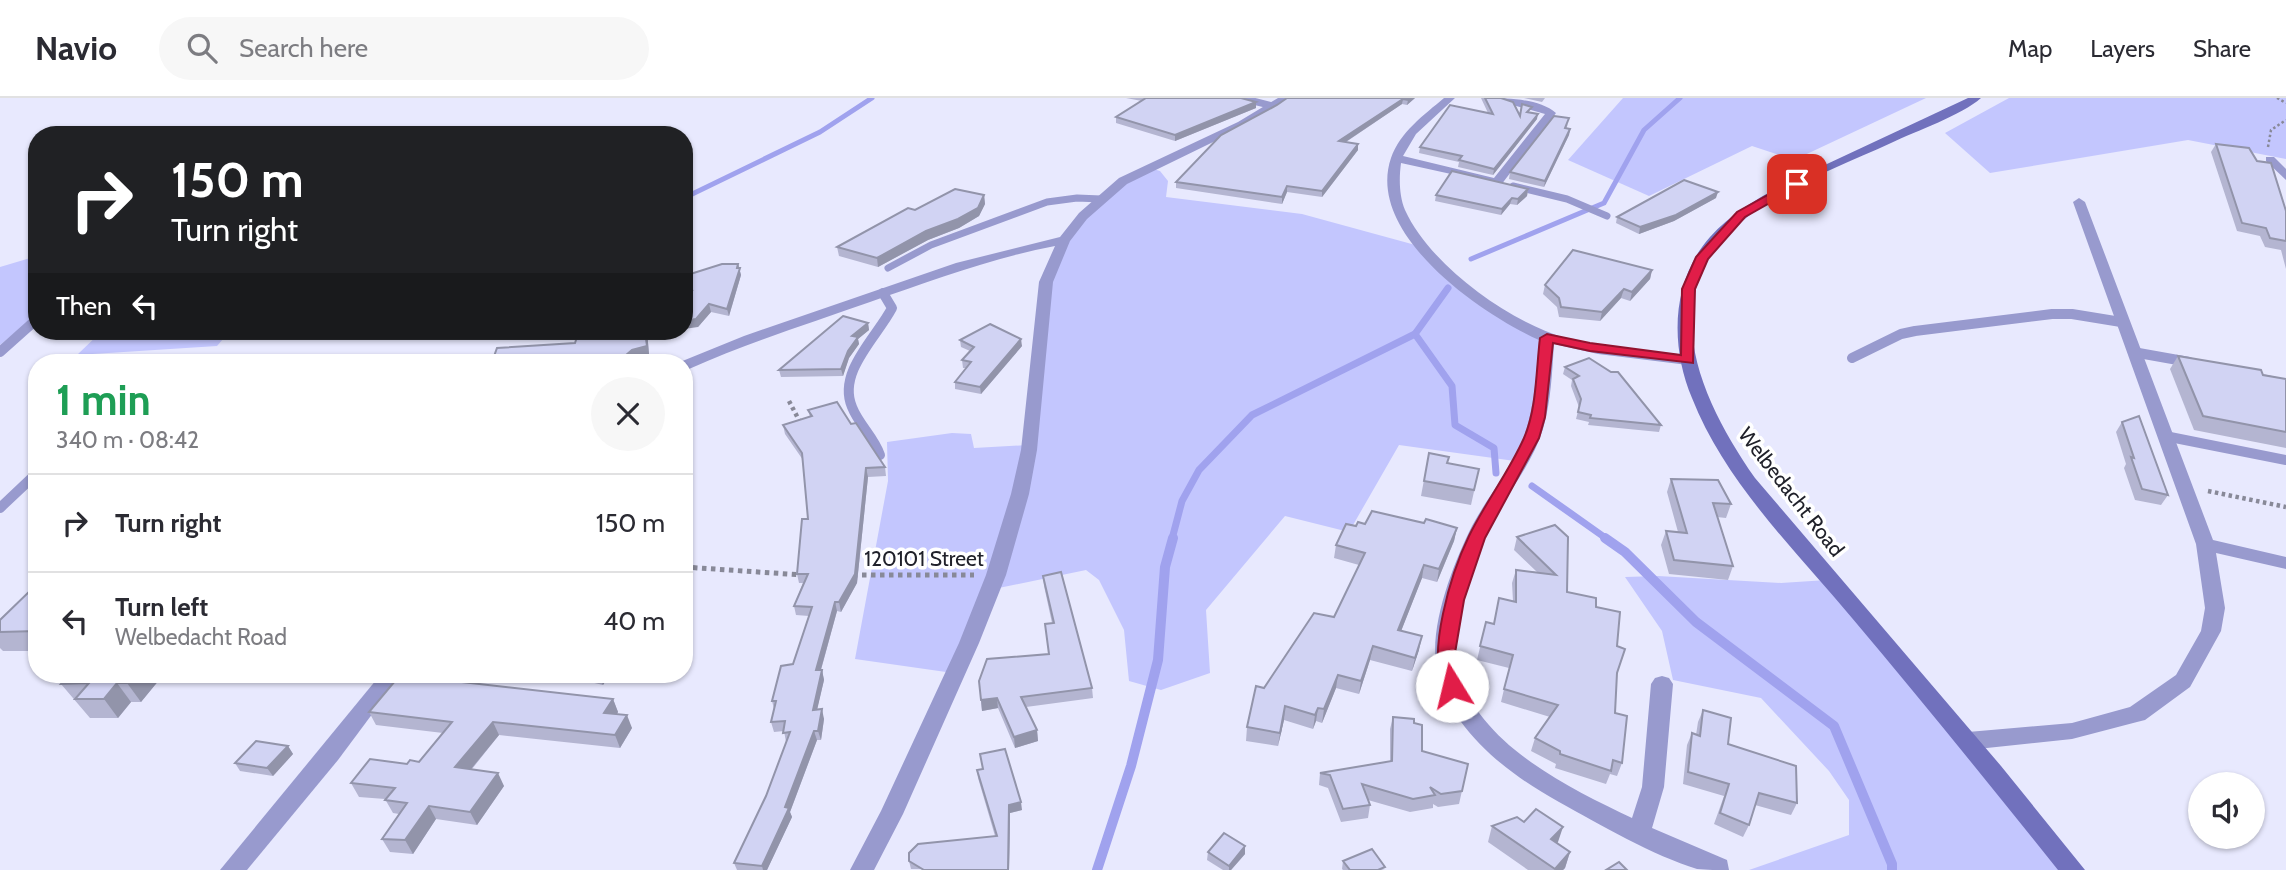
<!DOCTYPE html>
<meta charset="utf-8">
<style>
body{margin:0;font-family:Cabin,sans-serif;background:#f7f7f7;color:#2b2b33;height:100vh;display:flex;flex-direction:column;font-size:26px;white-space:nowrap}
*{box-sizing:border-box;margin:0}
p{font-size:23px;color:#7c7c81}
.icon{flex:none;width:38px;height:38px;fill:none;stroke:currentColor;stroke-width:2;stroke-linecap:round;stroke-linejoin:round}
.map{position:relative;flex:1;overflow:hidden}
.drawer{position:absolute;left:28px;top:256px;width:665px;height:329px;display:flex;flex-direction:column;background:#fff;border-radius:28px;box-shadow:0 2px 5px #0004}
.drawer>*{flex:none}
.banner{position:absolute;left:28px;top:28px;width:665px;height:214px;border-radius:28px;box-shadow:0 2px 5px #0004;background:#202124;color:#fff;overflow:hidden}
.buttons{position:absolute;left:2188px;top:674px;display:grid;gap:14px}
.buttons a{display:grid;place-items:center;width:77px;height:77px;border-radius:50%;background:#fff;box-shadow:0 2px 5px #0004;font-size:35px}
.pin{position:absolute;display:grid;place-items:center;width:60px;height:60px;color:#fff;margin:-30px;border-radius:14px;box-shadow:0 4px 10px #0006}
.me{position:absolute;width:77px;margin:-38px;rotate:351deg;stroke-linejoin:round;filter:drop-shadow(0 0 5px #0008)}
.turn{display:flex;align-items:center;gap:24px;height:147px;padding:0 28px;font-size:32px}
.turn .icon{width:91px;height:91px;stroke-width:2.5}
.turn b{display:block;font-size:49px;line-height:60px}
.then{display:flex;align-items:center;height:66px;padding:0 28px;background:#0003;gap:14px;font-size:26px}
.round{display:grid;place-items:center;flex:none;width:74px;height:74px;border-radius:37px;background:#f7f7f7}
.headline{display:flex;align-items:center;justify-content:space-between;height:119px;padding:0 28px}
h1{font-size:42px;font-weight:700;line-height:52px;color:#1e9e55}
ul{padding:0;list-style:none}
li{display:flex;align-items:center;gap:21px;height:98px;padding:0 28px;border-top:2px solid #e1e1e2}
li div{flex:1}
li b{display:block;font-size:26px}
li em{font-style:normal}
header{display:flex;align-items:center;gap:42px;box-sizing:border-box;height:98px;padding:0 35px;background:#fff;border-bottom:2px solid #e1e1e2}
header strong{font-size:33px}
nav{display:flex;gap:38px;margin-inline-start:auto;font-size:24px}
.search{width:490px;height:63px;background:#f7f7f7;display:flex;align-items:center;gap:18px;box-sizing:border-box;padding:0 24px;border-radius:38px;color:#7c7c81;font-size:26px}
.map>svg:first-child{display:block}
.green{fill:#c3c6fe}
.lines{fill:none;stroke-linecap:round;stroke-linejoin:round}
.stream-far2{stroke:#a0a2ee;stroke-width:5}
.stream-far1{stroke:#a0a2ee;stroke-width:7}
.stream{stroke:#a0a2ee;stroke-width:10}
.path-far2{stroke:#888998;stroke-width:2.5;stroke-dasharray:2.5 2.5;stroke-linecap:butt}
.path-far1{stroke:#888998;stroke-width:4.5;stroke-dasharray:3.5 3.5;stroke-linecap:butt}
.path{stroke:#888998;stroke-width:5;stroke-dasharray:4.5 4.5;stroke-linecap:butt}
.lane-far1{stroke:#989ace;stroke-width:7}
.lane{stroke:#989ace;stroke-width:10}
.street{fill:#989ace;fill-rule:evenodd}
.secondary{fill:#7171bd;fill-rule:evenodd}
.wall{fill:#b4b5d1}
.shaded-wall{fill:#9294aa}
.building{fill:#d1d3f3;stroke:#9294aa;stroke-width:2}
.route{fill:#e11d48;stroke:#92132f;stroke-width:2}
.labels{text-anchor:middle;stroke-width:7;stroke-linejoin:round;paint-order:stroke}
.street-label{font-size:21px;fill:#20212a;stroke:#fff}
</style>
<header>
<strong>Navio</strong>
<div class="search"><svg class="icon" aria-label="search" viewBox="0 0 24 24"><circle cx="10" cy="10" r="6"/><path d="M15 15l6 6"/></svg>Search here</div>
<nav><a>Map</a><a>Layers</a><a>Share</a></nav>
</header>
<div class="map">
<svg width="2286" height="772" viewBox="0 0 2286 772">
<rect width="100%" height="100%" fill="#e8e9fe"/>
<g class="green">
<path d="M1623,0H1926L1794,62L1752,48L1649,98L1568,62Z"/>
<path d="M2009,0H2286V61L2188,42L1990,75L1945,35Z"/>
<path d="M1147,69L1160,73L1168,83L1166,99L1302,116L1419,148L1442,172L1545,240L1535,316L1515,363L1399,347L1349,434L1285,418L1206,512L1210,575L1161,592L1129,583L1124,532L1099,482L1086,472L989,492L953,575L855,561L888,383L887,344L952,335L971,336L974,350L1028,347L1041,202L1081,118Z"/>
<path d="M37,158V216L0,247V169Z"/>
<path d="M102,233H230L217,248L77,257Z"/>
<path d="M1658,478L1781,485L1827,482L2066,772H1749L1849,737V702L1829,673L1761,600L1673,582L1662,533L1625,479Z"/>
</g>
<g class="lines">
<g class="stream-far2">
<path d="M684,100L820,34L872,0"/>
<path d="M1471,161L1604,105L1644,32L1680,0"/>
</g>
<g class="stream-far1">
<path d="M1448,190L1415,236L1452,288L1455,327L1494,350L1496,375"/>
<path d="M1532,388L1607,441"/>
<path d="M1172,441L1182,403L1199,372L1252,317L1415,236"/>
</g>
<g class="stream">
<path d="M1605,440L1625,454L1696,524L1834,628L1892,766V772"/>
<path d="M1097,772L1131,668L1158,562L1165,469L1173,440"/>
</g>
<g class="path-far2">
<path d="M2277,0L2286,5"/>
<path d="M2268,49L2271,32L2286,22"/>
</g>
<g class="path-far1">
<path d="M789,303L801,326"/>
<path d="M2208,393L2286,409"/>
</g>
<g class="path">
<path d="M684,469L803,477"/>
<path d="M853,477H974"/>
</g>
<g class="lane-far1">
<path d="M1241,0L1273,8"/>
<path d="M1513,88L1567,101L1607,118"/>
<path d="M888,170L931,147L1047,104L1077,100L1101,101"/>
</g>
<g class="lane">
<path d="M0,254L37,221"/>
<path d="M2133,254L2189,264"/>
<path d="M1852,260L1901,236L1915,233L2052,216H2072L2121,224"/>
<path d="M2165,338L2286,362"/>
<path d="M880,357C874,339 859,327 852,309C837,274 877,239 892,210L883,195"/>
<path d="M0,410L37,375"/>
</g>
<g class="street">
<path d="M1278,0H1290L1246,28L1127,86L1087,121L1070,143L1053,184L1037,352L1029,396L1006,477L979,545L903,716L874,772H850L881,713L959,545L986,477L1011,396L1021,352L1039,184L1055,148C992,160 931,183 870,204C810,225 748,245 689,271L684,273V264H680L744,238L956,165L1060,139L1079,115L1119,80L1238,24Z"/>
<path d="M1444,0H1455L1416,36L1403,58L1494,80L1545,16L1488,0C1508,0 1540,1 1556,15L1501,87L1401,65C1399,80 1399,98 1405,112C1430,167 1509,224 1566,240C1605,252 1647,253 1688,257L1696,262L1688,267L1598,256L1554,246C1552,275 1551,303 1543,331C1532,367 1506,396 1490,429C1472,465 1447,533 1458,573C1480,647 1567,689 1632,720L1642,689L1651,586L1655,580L1662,578L1669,580L1673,586L1664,689L1652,730L1727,762L1729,772C1719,772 1706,772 1697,771C1654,758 1599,726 1559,704C1508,676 1449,631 1437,571C1428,529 1454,464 1472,428C1487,400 1508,375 1521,346C1535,313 1536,276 1539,242C1481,216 1365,136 1391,60C1400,34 1424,17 1444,0Z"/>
<path d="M2266,59H2274L2286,71V82L2266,63Z"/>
<path d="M2079,100L2085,104L2213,442L2286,459V471L2216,455L2225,510L2221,533L2190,589L2145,622L2137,624L2072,641L1968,652L1960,649L1957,643L1960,637L1968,634L2072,625L2130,609L2176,577L2201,533L2205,510L2196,446L2073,104Z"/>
<path d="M381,576H402L338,662L247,772H220Z"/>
</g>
<path class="secondary" d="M1968,0H1981C1962,17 1916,33 1891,45C1839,69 1776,91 1733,131C1654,205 1704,307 1755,380L2001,668L2085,772H2058C1990,687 1922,603 1852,520C1795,452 1725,384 1692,300C1670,248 1671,183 1710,139C1742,104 1786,86 1827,66C1874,44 1921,22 1968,0Z"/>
</g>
<g class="wall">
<path d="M1126,0H1241L1256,10L1175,43L1116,25V19L1142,3Z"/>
<path d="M1287,0H1415L1407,7L1402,6L1346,44L1358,52L1322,99L1287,94L1282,106L1176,90V84Z"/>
<path d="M1481,0H1501L1520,17L1531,15L1537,21L1493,77L1458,69L1459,64L1419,55L1420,49L1488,15Z"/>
<path d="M1524,0H1545L1542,4Z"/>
<path d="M1568,26L1566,31H1570L1569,37L1544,89L1509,81L1510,74Z"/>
<path d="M2216,46L2286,113V171L2281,152L2265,149L2260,138L2237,133L2211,54Z"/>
<path d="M1528,91L1527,98L1517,107L1510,106L1501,117L1435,103L1436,97Z"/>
<path d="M984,97L985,106L979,118L959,130L928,142L878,169L839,158L837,149L915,112Z"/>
<path d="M1716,100L1674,123L1639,136L1616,125L1617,119Z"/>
<path d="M738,166L741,177L729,218L711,214L698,229L688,194L684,190V178Z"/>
<path d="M1652,172L1650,181L1630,203L1621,200L1600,223L1559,219L1557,209L1543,196L1545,187Z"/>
<path d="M868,225L869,232L858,241L859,246L849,260L843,278L781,279L779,272Z"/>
<path d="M599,233H673L663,234L647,233L649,256L634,260L629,264H459L493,261L575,245L600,234Z"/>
<path d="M960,242L1022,248L981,296L955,291V284L966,270H963L962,262L970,253L961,249Z"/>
<path d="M2178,258L2286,281V350L2194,332L2170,271Z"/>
<path d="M1565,269L1661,327L1659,334L1588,327L1589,324L1576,321L1579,309L1571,288L1572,282L1563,276Z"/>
<path d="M808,312L851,326L885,369L886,378L868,379L857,485L841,514L837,513L821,572H822L824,582L817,611L824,621L821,642H817L790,714L792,719L767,772H737L734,765L766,698L786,644L784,633L774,634L771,624L774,611L772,603L793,566L809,518L796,517L794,508L803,485H799L797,476L808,421L803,362L785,336L783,327L810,319Z"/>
<path d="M2122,324L2168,397L2161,407L2135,402L2124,370L2126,366L2116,334Z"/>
<path d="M1429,355L1448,366L1479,371L1471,407L1421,398Z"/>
<path d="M1671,381L1731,406L1726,420L1717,419L1733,468L1728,482L1669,476L1661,447L1666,433L1678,434L1667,394Z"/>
<path d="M1424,425L1457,430L1454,443L1437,484L1422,480L1401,533L1419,552L1412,573L1370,562L1359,596L1336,590L1322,625L1316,623L1313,631L1284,622L1278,648L1246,643L1247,629L1264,590L1334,519L1359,467L1334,460L1336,447L1356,428L1365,426Z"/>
<path d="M1555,427L1567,494L1596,509L1617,548L1615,615L1622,665L1617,678L1610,676L1606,686L1555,670L1556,666L1531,653L1535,640L1550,619L1501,604L1509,570L1477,562L1486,524L1494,526L1499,500L1513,503L1512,485L1516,472L1537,474L1514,452L1517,439Z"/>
<path d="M1043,478L1092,590L1093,600L1026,609L1037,632L1038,643L1015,650L998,610L982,613L979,583L1049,556L1045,526L1052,525L1044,488Z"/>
<path d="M37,486V553H3L0,550V522Z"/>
<path d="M164,576L141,604H131L118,620H90L61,586Z"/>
<path d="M568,576H610L603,587L569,579Z"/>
<path d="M613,601L618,614L617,616L632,630L620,650L499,637L472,671L504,688L477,727L436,721L413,756L390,754L382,741L399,716L393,715L385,701L359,699L351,685L419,664L443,635L376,627L369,614Z"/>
<path d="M1703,612L1728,646L1797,705L1791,717L1755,707L1749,727L1743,739L1714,726L1724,698L1683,686L1687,647L1692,635L1696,637L1698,624Z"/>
<path d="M1393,619L1414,625L1422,653L1468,666L1459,706L1438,709L1433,706V710L1410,714L1368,702L1370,707L1368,720L1341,724L1328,690L1319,687L1320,675L1390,663V631Z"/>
<path d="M288,648L293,656L273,678L240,673L235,665Z"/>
<path d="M977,672L1022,712L1010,715L1009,772L911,771L909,763L995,738L978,680Z"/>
<path d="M1492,728L1558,744L1557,745L1570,754L1565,770L1563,772H1528L1488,744Z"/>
<path d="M1245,748V756L1231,772H1223L1207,762L1208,754Z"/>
<path d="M1343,763L1385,772H1343L1342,771Z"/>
</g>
<g class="shaded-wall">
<path d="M1410,0H1415L1407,7L1408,2Z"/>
<path d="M1403,1L1402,6L1338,49L1339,43Z"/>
<path d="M1256,4V10L1175,43V37Z"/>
<path d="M1538,16L1537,21L1493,77L1494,71Z"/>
<path d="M1570,31L1569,37L1544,89L1545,83Z"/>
<path d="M1358,46V52L1322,99V93Z"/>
<path d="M1287,88V94L1282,106V99Z"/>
<path d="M1528,91L1527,98L1517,107L1518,101Z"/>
<path d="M1718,94L1716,100L1674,123L1639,136L1640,129Z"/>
<path d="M984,97L985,106L979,118L959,130L928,142L878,169L877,160Z"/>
<path d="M1512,100L1510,106L1501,117L1502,111Z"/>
<path d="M738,166L741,177L729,218L727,211Z"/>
<path d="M1652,172L1650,181L1630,203L1632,194Z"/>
<path d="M1624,191L1621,200L1600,223L1602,214Z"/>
<path d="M709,206L711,214L698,229L684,231V223Z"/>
<path d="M868,225L869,232L858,241L859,246L849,260L843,278L841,271L852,238Z"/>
<path d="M645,233H647L649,256L634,260L629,264H618Z"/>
<path d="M1021,241L1022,248L981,296L980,289Z"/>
<path d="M866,370L868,379L857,485L841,514L839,504Z"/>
<path d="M1457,430L1454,443L1437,484L1439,471Z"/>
<path d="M1424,467L1422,480L1396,546L1398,532Z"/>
<path d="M835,504L837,513L818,582L816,572Z"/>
<path d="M1422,538L1419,552L1412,573L1415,560Z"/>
<path d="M1373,548L1370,562L1359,596L1361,583Z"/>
<path d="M822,572L824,582L815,621L813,612Z"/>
<path d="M135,576H164L141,604L127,585Z"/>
<path d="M602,576H610L603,587L600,579Z"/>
<path d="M1338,577L1336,590L1322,625L1324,611Z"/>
<path d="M117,585L131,604L118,620L104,601Z"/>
<path d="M997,600L998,610L982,613L981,602Z"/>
<path d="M613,601L618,614L610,628L604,615Z"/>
<path d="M1285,608L1284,622L1278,648L1280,635Z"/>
<path d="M1318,610L1316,623L1313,631L1315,617Z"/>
<path d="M822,611L824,621L821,642L818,633Z"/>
<path d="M627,617L632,630L620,650L615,637Z"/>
<path d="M493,624L499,637L462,682L455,669Z"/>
<path d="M1037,632L1038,643L1015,650L1014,639Z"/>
<path d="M814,633L817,642L790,714L792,719L767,772H763L762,768Z"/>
<path d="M288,648L293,656L273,678L267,670Z"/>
<path d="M498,675L504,688L477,727L470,714Z"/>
<path d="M1021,704L1022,712L1010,715L1009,772H1008L1009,707Z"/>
<path d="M429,708L436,721L413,756L405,742Z"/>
<path d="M1563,729L1558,744L1546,757L1551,741Z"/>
<path d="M1245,748V756L1231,772H1229V768Z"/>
<path d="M1570,754L1565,770L1563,772H1555Z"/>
</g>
<g class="building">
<path d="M1146,0H1241L1256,4L1175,37L1116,19Z"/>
<path d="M1287,0H1410L1408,2L1403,1L1339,43L1358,46L1322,93L1287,88L1282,99L1176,84L1221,37L1277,7Z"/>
<path d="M1485,0H1501L1513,4L1520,18L1522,6L1532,9L1527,14L1538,16L1494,71L1459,62L1462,58L1420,49L1450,7L1493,16Z"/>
<path d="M1554,18L1569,20L1565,30L1570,31L1545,83L1510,74Z"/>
<path d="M2216,46L2249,50L2257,63L2271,65L2286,113V143L2270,140L2266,130L2242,125Z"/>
<path d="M1452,73L1528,91L1518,101L1512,100L1502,111L1436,97Z"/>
<path d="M1684,82L1718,94L1676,117L1640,129L1617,119Z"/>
<path d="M955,91L984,97L978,110L958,121L926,133L877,160L837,149L908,110L915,112Z"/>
<path d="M1573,152L1652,172L1632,194L1624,191L1602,214L1561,209L1559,200L1545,187Z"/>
<path d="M722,166H738L737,170H740L727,211L709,206L696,221L684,223V195L692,192L684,184V178Z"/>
<path d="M843,218L868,225L852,238L858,239L848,253L841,271L779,272Z"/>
<path d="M990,226L1021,241L980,289L955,284L971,264L962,262L974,249L960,242Z"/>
<path d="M604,233H645L647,248L632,252L618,264H459L493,261L497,250L575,245L578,236L604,234Z"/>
<path d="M2178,258L2261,272L2263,277L2286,281V334L2203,318Z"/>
<path d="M1589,260L1611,274H1618L1661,327L1590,320L1591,317L1578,314L1581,301L1573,281L1579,278L1565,269Z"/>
<path d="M837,304L851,326L856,325L885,369L866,370L855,476L839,504H835L816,572H822L813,612L822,611L818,633H814L785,709L789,710L762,768L734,765L766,698L790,634L783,635L785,623L771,624L776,603H772L781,568L793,566L812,509L794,508L808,476H797L802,421H808L802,355L783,327L812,318L808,312Z"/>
<path d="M2139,318L2168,397L2142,391L2131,359L2134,360L2122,324Z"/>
<path d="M1429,355L1449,359L1447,365L1479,371L1474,392L1424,383Z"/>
<path d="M1671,381L1718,382L1731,406L1713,405L1733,468L1674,462L1666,433L1687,435Z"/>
<path d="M1372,413L1424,425L1426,421L1457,430L1439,471L1424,467L1398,532L1422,538L1415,560L1373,548L1361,583L1338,577L1324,611L1318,610L1315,617L1285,608L1280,635L1247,629L1256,588L1264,590L1314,515L1334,519L1365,455L1336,447L1346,426L1356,428L1358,424L1365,426Z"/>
<path d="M1555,427L1568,439L1567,494L1596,500V509L1620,514L1617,548L1625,551L1617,575L1615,615L1627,618L1622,665L1613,662L1611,673L1560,656V653L1535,640L1558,607L1504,591L1513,557L1480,548L1486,524L1494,526L1499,500L1516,504V472L1556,477L1517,439Z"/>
<path d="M1061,474L1092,590L1021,599L1037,632L1014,639L997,600L981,602L979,583L987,561L1049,556L1045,526L1054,525L1043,478Z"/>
<path d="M37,486V533L0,534V522Z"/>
<path d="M70,576H135L127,585H117L104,601H75L89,585L61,586Z"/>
<path d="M586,576H602L600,579Z"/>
<path d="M400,577L613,601L604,615L627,617L615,637L493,624L455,669L498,675L470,714L429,708L405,742L382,741L407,705L385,702L395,690L351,685L370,661L407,666L410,662L419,664L452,624L369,614Z"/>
<path d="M1703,612L1731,620L1728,646L1796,668L1797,705L1759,695L1749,727L1720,715L1729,686L1688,674L1692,635L1700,638Z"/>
<path d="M1393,619L1414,621V625L1422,627V653L1468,666L1462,693L1441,696L1430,689L1435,697L1413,701L1362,686L1370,707L1343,711L1330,677L1320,675L1392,663Z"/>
<path d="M256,643L288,648L267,670L235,665Z"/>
<path d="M1005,651L1021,704L1009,707L1008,772H924L909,763V755L918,746L997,738L977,672L983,671L980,656Z"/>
<path d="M1536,711L1563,729L1551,741L1570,754L1555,771L1492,728L1517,719L1524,724Z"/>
<path d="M1224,735L1245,748L1229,768L1208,754Z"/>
<path d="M1372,751L1385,769L1378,772H1350L1343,763Z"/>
<path d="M1619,764L1627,772H1606Z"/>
</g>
<path class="route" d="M1793,83L1803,86L1745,119L1708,161L1695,191L1693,265L1590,253L1553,245L1545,319L1539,340L1485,440L1464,502L1455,555L1461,588L1458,593H1445C1425,557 1452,473 1469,438C1485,405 1509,374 1524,340C1537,310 1536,272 1540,240L1547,236L1590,245L1681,257L1682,191L1696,159L1737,114Z"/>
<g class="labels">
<g class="street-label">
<text transform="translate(1791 394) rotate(52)" y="7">Welbedacht Road</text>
<text x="924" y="468">120101 Street</text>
</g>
</g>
</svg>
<div class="buttons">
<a><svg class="icon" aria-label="sound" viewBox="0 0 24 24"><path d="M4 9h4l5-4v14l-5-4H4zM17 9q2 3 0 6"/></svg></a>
</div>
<div class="pin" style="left:1797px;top:86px;background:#d93025"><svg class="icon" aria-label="arrive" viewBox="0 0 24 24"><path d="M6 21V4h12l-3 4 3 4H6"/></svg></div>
<svg class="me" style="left:1452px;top:588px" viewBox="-20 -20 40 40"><circle r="19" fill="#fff"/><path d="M0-13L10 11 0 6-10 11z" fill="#e11d48"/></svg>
<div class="banner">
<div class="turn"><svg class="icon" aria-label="right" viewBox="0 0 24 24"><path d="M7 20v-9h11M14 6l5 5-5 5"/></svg><div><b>150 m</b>Turn right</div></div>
<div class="then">Then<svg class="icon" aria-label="left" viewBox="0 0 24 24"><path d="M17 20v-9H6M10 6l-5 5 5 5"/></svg></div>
</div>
<section class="drawer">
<div class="headline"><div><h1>1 min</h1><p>340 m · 08:42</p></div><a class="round"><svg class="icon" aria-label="close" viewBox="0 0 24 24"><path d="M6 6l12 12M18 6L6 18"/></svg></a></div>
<ul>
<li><svg class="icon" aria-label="right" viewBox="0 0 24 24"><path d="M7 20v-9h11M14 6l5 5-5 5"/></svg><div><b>Turn right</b></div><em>150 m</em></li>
<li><svg class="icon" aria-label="left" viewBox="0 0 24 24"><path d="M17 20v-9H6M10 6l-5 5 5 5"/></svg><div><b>Turn left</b><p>Welbedacht Road</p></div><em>40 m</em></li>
</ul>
</section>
</div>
